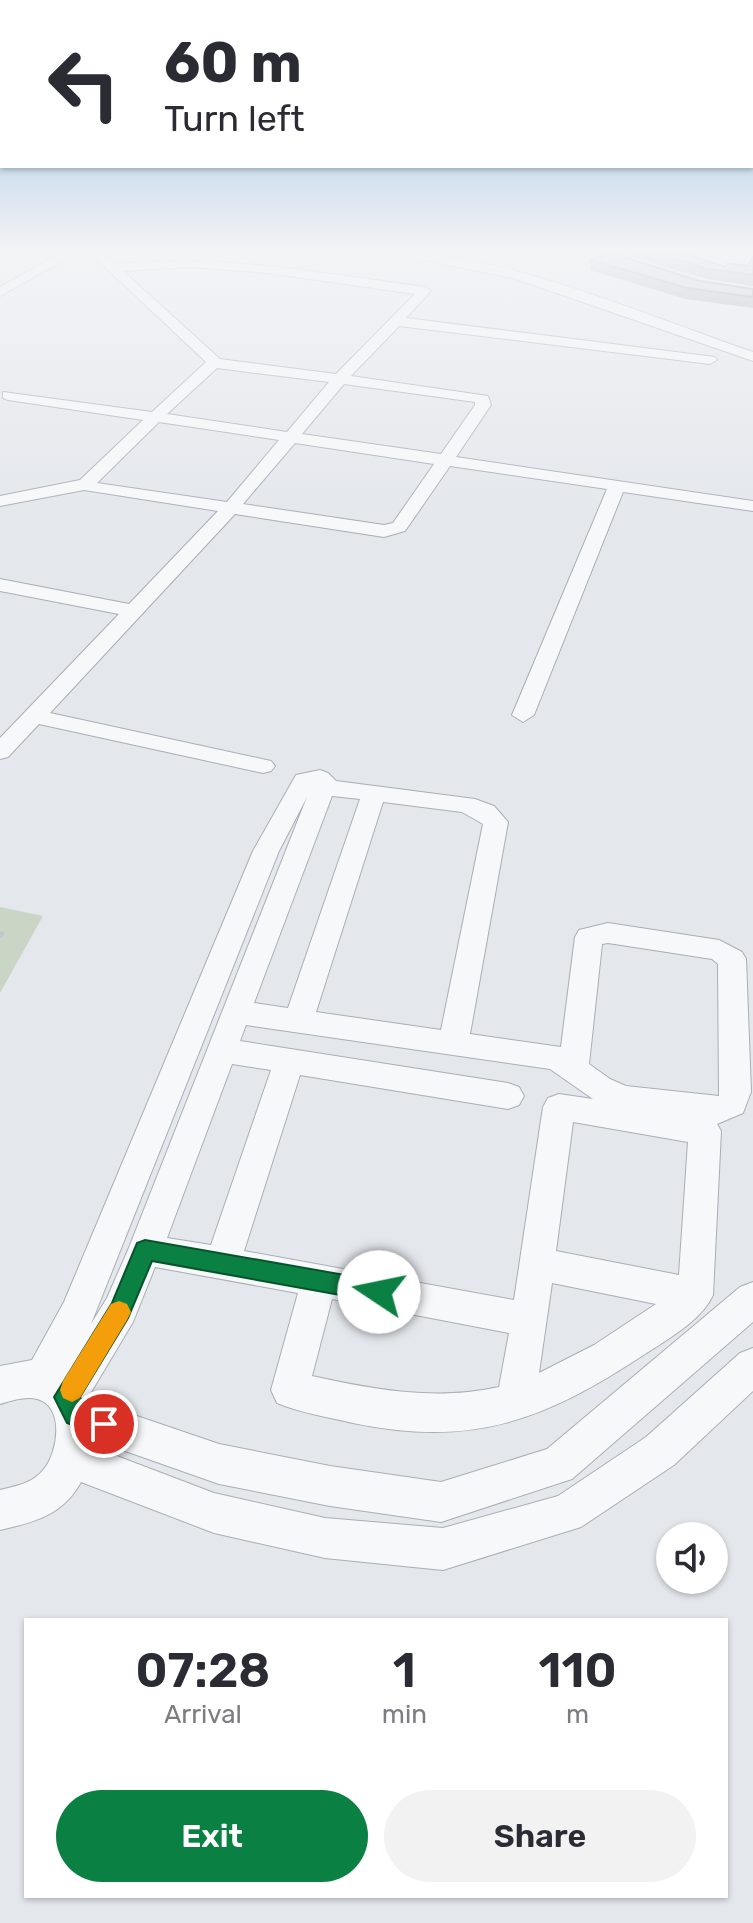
<!DOCTYPE html>
<style>
body{margin:0;font-family:Rubik,sans-serif;background:#f2f2f3;color:#2b2b33;height:100vh;display:flex;flex-direction:column;font-size:30px;white-space:nowrap}
*{box-sizing:border-box;margin:0}
p{font-size:26px;color:#7c7c81}
.icon{flex:none;width:44px;height:44px;fill:none;stroke:currentColor;stroke-width:2;stroke-linecap:round;stroke-linejoin:round}
.map{position:relative;flex:1;overflow:hidden}
.sheet{position:absolute;left:24px;top:1618px;width:704px;height:280px;display:flex;flex-direction:column;background:#fff;border-radius:0px;box-shadow:0 2px 6px #0004}
.sheet>*{flex:none}
.top-card{position:absolute;left:0px;top:0px;width:754px;height:168px;box-shadow:0 2px 6px #0004;background:#fff;color:#2b2b33;overflow:hidden}
.fabs{position:absolute;left:656px;top:1522px;display:grid;gap:16px}
.fabs a{display:grid;place-items:center;width:72px;height:72px;border-radius:50%;background:#fff;box-shadow:0 2px 6px #0004;font-size:40px}
.pin{position:absolute;display:grid;place-items:center;width:68px;height:68px;color:#fff;margin:-34px;border:4px solid #fff;border-radius:50%;box-shadow:0 2px 8px #0007}
.me{position:absolute;width:88px;margin:-44px;rotate:281deg;stroke-linejoin:round;filter:drop-shadow(0 0 6px #0008)}
.turn{display:flex;align-items:center;gap:28px;height:168px;padding:0 32px;font-size:36px}
.turn .icon{width:104px;height:104px;stroke-width:2.5}
.turn b{display:block;font-size:56px;line-height:68px}
.eta{display:flex;justify-content:space-evenly;align-items:center;height:136px;text-align:center}
.eta b{font-size:48px;font-weight:600;line-height:56px}
.cta{display:flex;gap:16px;margin-top:auto;padding:16px 32px}
.cta a{flex:1;height:92px;border-radius:48px;background:#0b8043;color:#fff;font-size:32px;font-weight:600;line-height:92px;text-align:center}
.cta a+a{background:#f2f2f3;color:#2b2b33}
.map>svg:first-child{display:block}
.green{fill:#c9d6c5}
.lines{fill:none;stroke-linecap:round;stroke-linejoin:round}
.minor-casing{stroke:#a9aeb7;stroke-width:2}
.path{stroke:#c2c5cb;stroke-width:4;stroke-dasharray:6 6;stroke-linecap:butt}
.minor{fill:#f7f8fa;fill-rule:evenodd}
.wall{fill:#a1a5ae}
.building{fill:#bbc0ca;stroke:#83868d;stroke-width:2}
.route{fill:#0b8043;stroke:#07532c;stroke-width:2}
.slow{fill:#f59e0b}
</style>
<div class="map">
<svg width="753" height="1923" viewBox="0 0 753 1923">
<rect width="100%" height="100%" fill="#e4e7ec"/>
<path class="green" d="M0,907L43,916L0,993Z"/>
<g class="lines">
<defs>
<g id="minor">
<path d="M63,252H78L0,296V287Z"/>
<path d="M89,252H102L115,264C220,254 322,273 425,287L431,291L406,318L715,357L717,360L710,364L399,326L351,376L488,396L491,405L456,457L753,501V511L623,492L534,715L523,722L512,715L607,489L450,466L405,531L384,537L235,514L50,713L271,761L275,766L271,771L263,773L39,724L8,757L0,759V738L119,614L0,591V579L129,604L218,511L84,490L0,506V496L80,480L143,420L8,400L3,398V392L152,412L206,362ZM190,267L268,273L415,294L336,374L220,359L123,271ZM217,368L329,382L287,432L167,414ZM344,384L475,402V405L441,454L302,434ZM159,422L279,440L227,502L97,483ZM295,443L434,464L393,523L384,525L243,504Z"/>
<path d="M385,252C499,250 644,315 753,352V361L513,278Z"/>
<path d="M586,252H604L643,266L637,270Z"/>
<path d="M741,252H753V257L743,255Z"/>
<path d="M320,770L328,773L336,781L475,799L494,806L508,822L470,1034L561,1047L575,937L579,930L608,923L719,940L742,952L746,959L751,1092L743,1113L717,1124L721,1131L713,1295C702,1320 668,1339 645,1354C545,1420 473,1448 353,1423C328,1417 301,1413 277,1403L271,1390L298,1293L155,1267L133,1322L87,1399L219,1444L330,1466L441,1482L547,1449L740,1287L753,1282V1322L572,1479L441,1522L330,1506L219,1484L94,1440L93,1447L214,1493L325,1518L443,1528L558,1496L646,1437L740,1353L753,1348V1391L674,1465L581,1527L443,1570L325,1558L214,1533L81,1482C63,1515 35,1522 0,1530V1490C17,1486 33,1483 44,1469C58,1452 65,1406 37,1399C26,1396 11,1401 0,1404V1366L32,1360L64,1302L253,851L296,775ZM332,796L360,799L288,1008L254,1003ZM307,797L128,1250L107,1298L91,1324L279,851ZM383,802L462,812L483,824L441,1030L316,1012ZM608,943L712,959L718,964L719,1096L626,1086L610,1079L589,1064L602,944ZM246,1025L550,1069L593,1099L559,1094L548,1098L543,1107L514,1300L244,1251L300,1075L508,1109L519,1105L524,1096L519,1087L508,1083L240,1041ZM232,1064L271,1070L211,1245L167,1238ZM573,1122L688,1142L679,1275L556,1251ZM552,1283L656,1304L594,1345L539,1373ZM332,1299L509,1333L499,1387C435,1401 376,1390 312,1376Z"/>
</g>
</defs>
<use href="#minor" class="minor-casing"/>
<path class="path" d="M0,937L5,928"/>
<use href="#minor" class="minor"/>
</g>
<g class="wall">
<path d="M448,252H471L465,255Z"/>
<path d="M629,252H679L725,267L748,266L753,256V286L707,279L628,256Z"/>
<path d="M591,260L700,281L753,289V308L685,299L590,270Z"/>
</g>
<g class="building">
<path d="M651,252H679L725,267L728,263L748,266L753,256V275L709,269Z"/>
<path d="M611,253L700,281L753,289V297L687,288L591,260Z"/>
</g>
<linearGradient id="sky" x2="0" y2="1"><stop stop-color="#8bb4dd"/><stop offset="0.48" stop-color="#f3f4f6"/><stop offset="1" stop-color="#f3f4f6" stop-opacity="0"/></linearGradient>
<rect width="753" height="521" fill="url(#sky)"/>
<path class="route" d="M145,1240L379,1281L387,1284L391,1292L387,1299L379,1302L152,1261L128,1318L80,1397L84,1405L113,1415L117,1424L113,1433L104,1437L67,1423L54,1397L112,1303L137,1243Z"/>
<path class="slow" d="M119,1301L127,1304L131,1312L127,1320L80,1398L72,1402L63,1398L60,1390L63,1381L111,1304Z"/>
</svg>
<div class="fabs">
<a><svg class="icon" aria-label="sound" viewBox="0 0 24 24"><path d="M4 9h4l5-4v14l-5-4H4zM17 9q2 3 0 6"/></svg></a>
</div>
<div class="pin" style="left:104px;top:1424px;background:#d93025"><svg class="icon" aria-label="arrive" viewBox="0 0 24 24"><path d="M6 21V4h12l-3 4 3 4H6"/></svg></div>
<svg class="me" style="left:379px;top:1292px" viewBox="-20 -20 40 40"><circle r="19" fill="#fff"/><path d="M0-13L10 11 0 6-10 11z" fill="#0b8043"/></svg>
<div class="top-card">
<div class="turn"><svg class="icon" aria-label="left" viewBox="0 0 24 24"><path d="M17 20v-9H6M10 6l-5 5 5 5"/></svg><div><b>60 m</b>Turn left</div></div>
</div>
<section class="sheet">
<div class="eta">
<div><b>07:28</b><p>Arrival</p></div>
<div><b>1</b><p>min</p></div>
<div><b>110</b><p>m</p></div>
</div>
<div class="cta"><a>Exit</a><a>Share</a></div>
</section>
</div>
